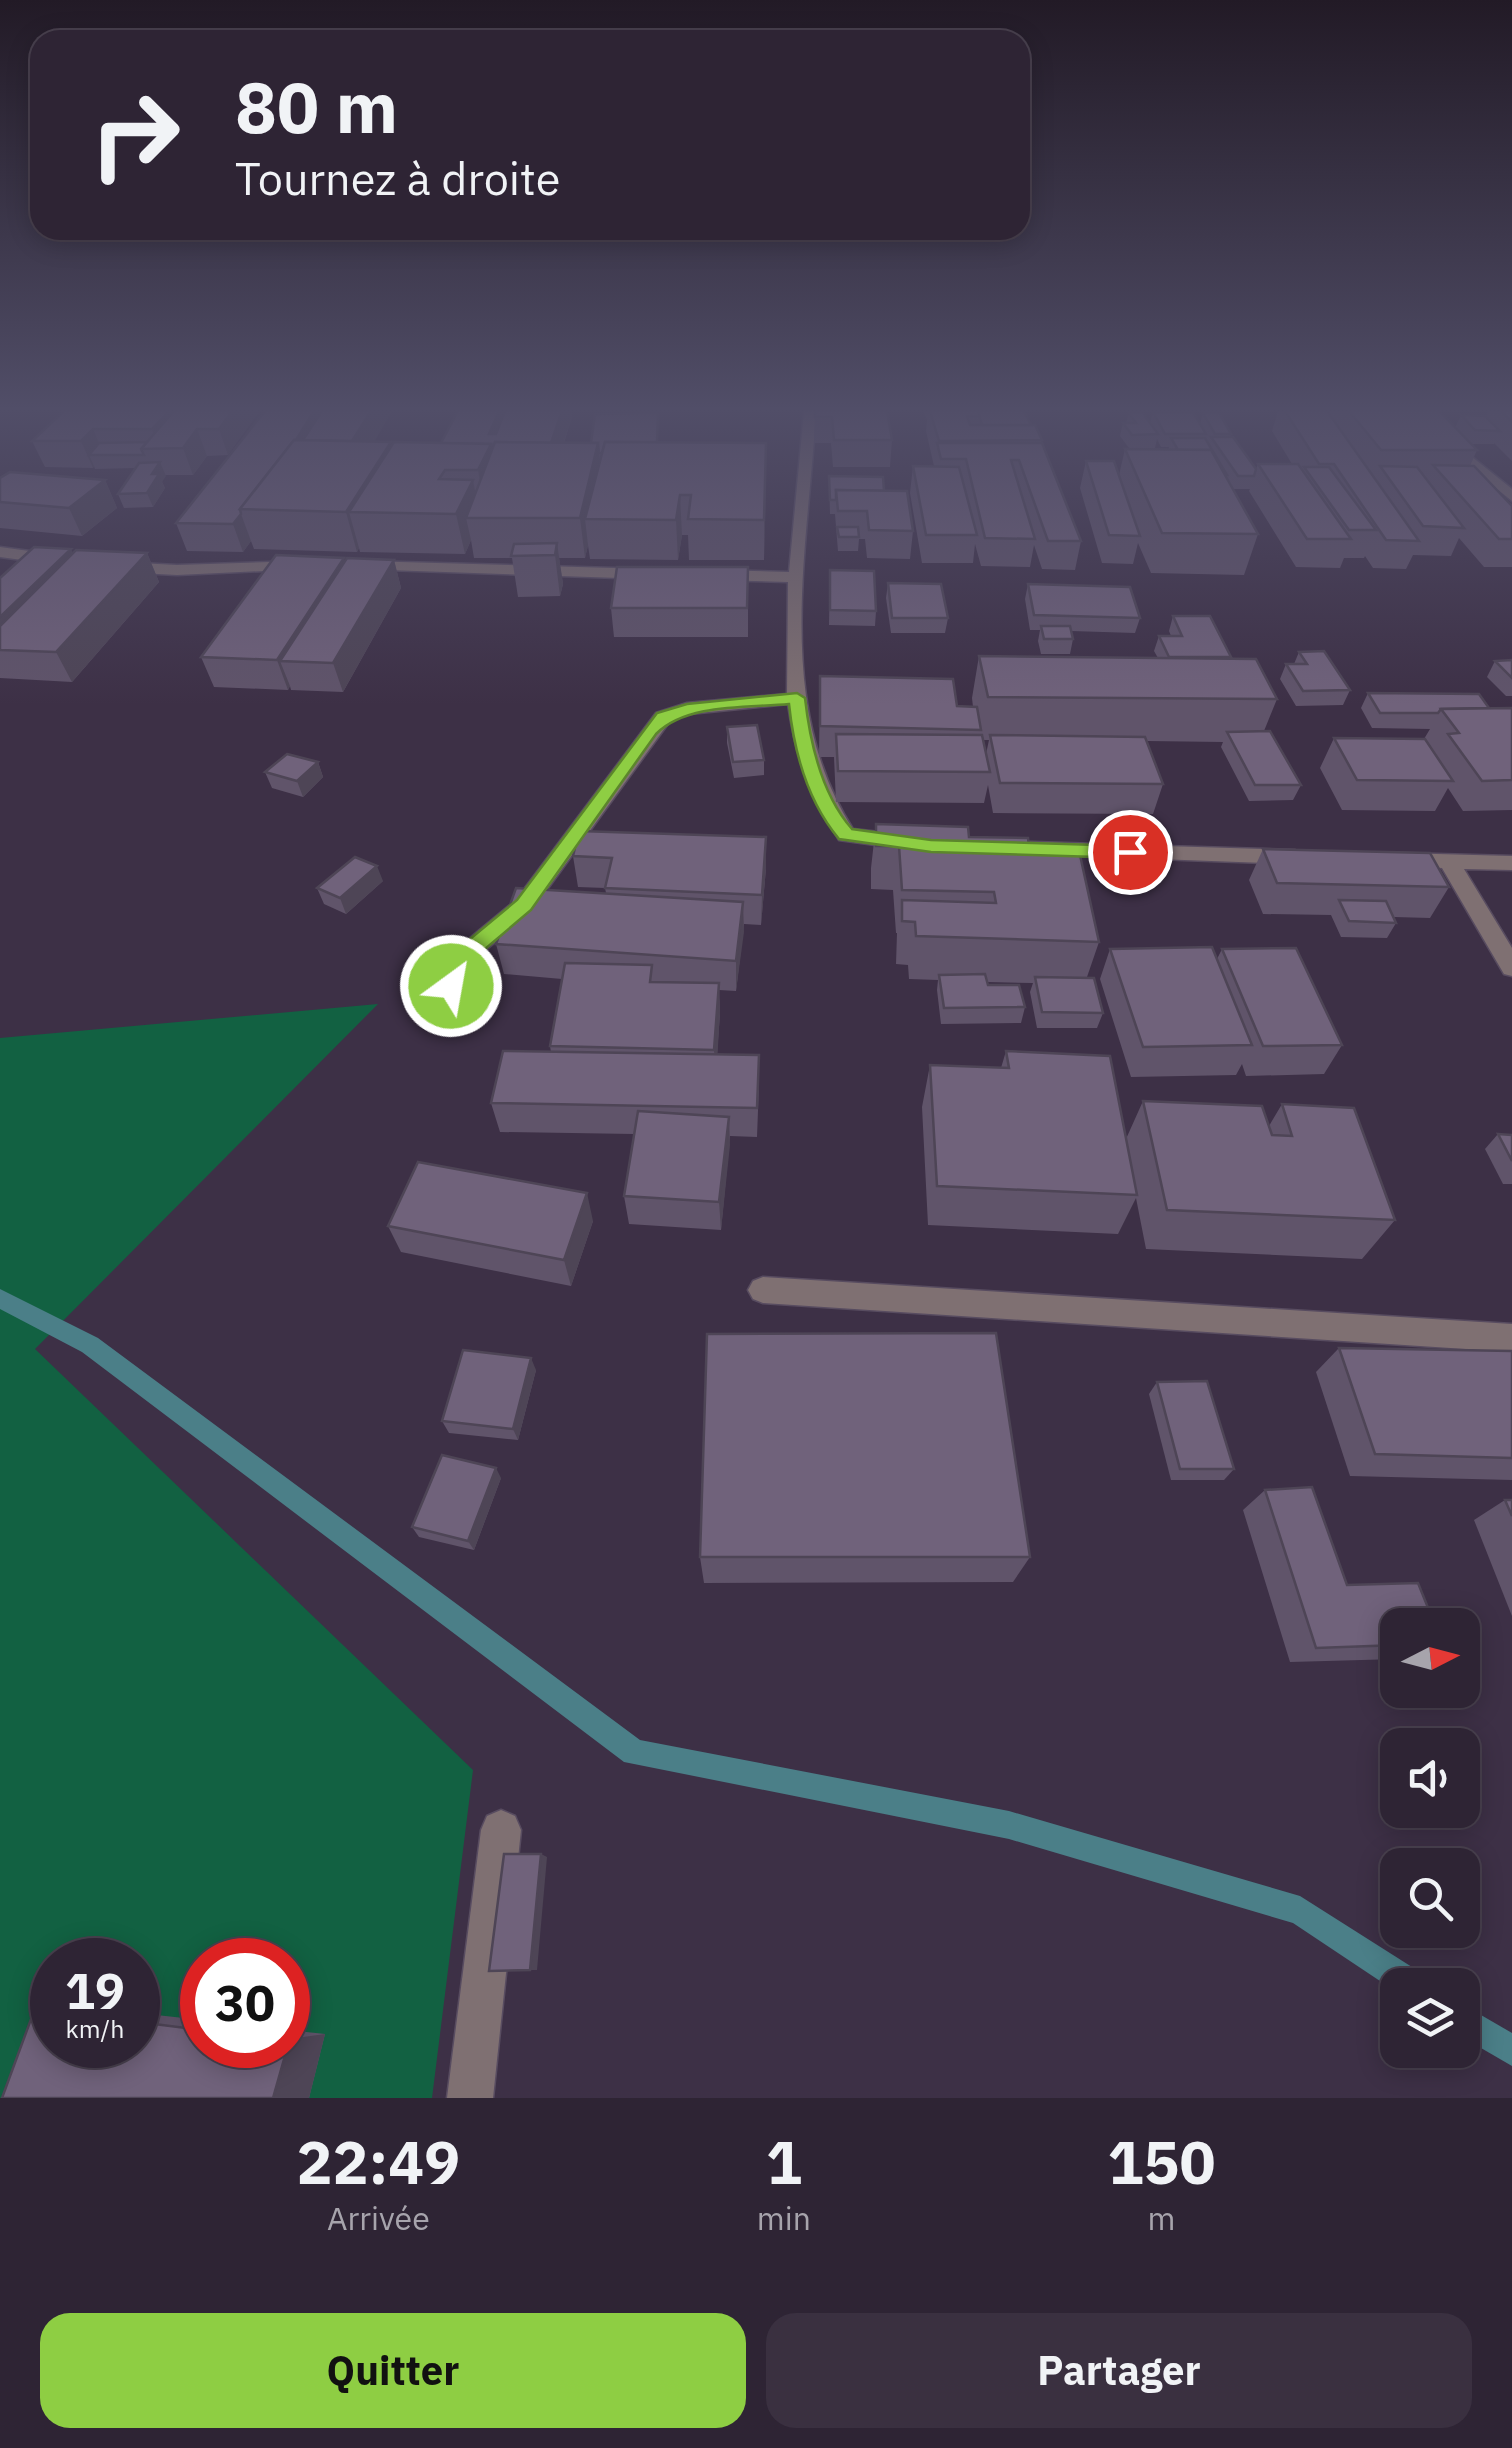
<!DOCTYPE html>
<html lang="fr">
<meta charset="utf-8">
<style>
body{margin:0;font-family:"IBM Plex Sans",sans-serif;background:#3a3040;color:#f1f3f6;height:100vh;display:flex;flex-direction:column;font-size:38px;white-space:nowrap}
*{box-sizing:border-box;margin:0}
p{font-size:32px;color:#a7a4ac}
.icon{flex:none;width:55px;height:55px;fill:none;stroke:currentColor;stroke-width:2;stroke-linecap:round;stroke-linejoin:round}
.map{position:relative;height:2098px;overflow:hidden}
.details{display:flex;flex-direction:column;background:#2e2434;flex:1}
.details>*{flex:none}
.hud{position:absolute;left:30px;top:30px;width:1000px;height:210px;border-radius:30px;box-shadow:0 5px 25px #0003,0 0 0 2px #49414f;background:#2e2434;color:#f1f3f6;overflow:hidden}
.needle{width:65px;rotate:84deg}
.tools{position:absolute;left:1380px;top:1608px;display:grid;gap:20px}
.tools a{display:grid;place-items:center;width:100px;height:100px;border-radius:20px;background:#2e2434;box-shadow:0 5px 25px #0003,0 0 0 2px #49414f;font-size:50px}
.speed{position:absolute;left:30px;top:1938px;display:flex;gap:20px;font-size:50px;font-weight:700;text-align:center}
.speed>*{display:grid;place-content:center;width:130px;height:130px;border-radius:50%;background:#2e2434;box-shadow:0 5px 25px #0003,0 0 0 2px #49414f;line-height:1}
.speed small{font-size:25px;font-weight:400}
.speed .limit{border:15px solid #d22;background:#fff;color:#111}
.pin{position:absolute;display:grid;place-items:center;width:85px;height:85px;color:#fff;margin:-42px;border:5px solid #fff;border-radius:50%;box-shadow:0 2px 10px #0007}
.me{position:absolute;width:110px;margin:-55px;rotate:32deg;stroke-linejoin:round;filter:drop-shadow(0 0 8px #0008)}
.turn{display:flex;align-items:center;gap:35px;height:210px;padding:0 40px;font-size:45px}
.turn .icon{width:130px;height:130px;stroke-width:2.5}
.turn b{display:block;font-size:70px;line-height:85px}
.eta{display:flex;justify-content:space-evenly;align-items:center;height:170px;text-align:center}
.eta b{font-size:60px;font-weight:700;line-height:70px}
.cta{display:flex;gap:20px;margin-top:auto;padding:20px 40px}
.cta a{flex:1;height:115px;border-radius:30px;background:#8ece43;color:#111;font-size:40px;font-weight:700;line-height:115px;text-align:center}
.cta a+a{background:#3a3040;color:#f1f3f6}
.map>svg:first-child{display:block}
.green{fill:#126142;fill-rule:evenodd}
.lines{fill:none;stroke-linecap:round;stroke-linejoin:round}
.stream{fill:#4b7f88;fill-rule:evenodd}
.minor-casing{stroke:#584c60;stroke-width:3}
.minor{fill:#7f7072;fill-rule:evenodd}
.wall{fill:#60546a;fill-rule:evenodd}
.shaded-wall{fill:#4e4556}
.building{fill:#70627b;stroke:#4e4556;stroke-width:2.5}
.route{fill:#8ece43;stroke:#5c862c;stroke-width:2.5}
</style>
<div class="map">
<svg width="1512" height="2098" viewBox="0 0 1512 2098">
<rect width="100%" height="100%" fill="#3d3046"/>
<path class="green" d="M378,1004L35,1349L473,1770L432,2098H0V1038ZM52,1960H138V2045H52ZM202,1960H288V2045H202Z"/>
<g class="lines">
<g class="stream">
<path d="M0,1289L98,1338L640,1740L1009,1811L1300,1896L1423,1974L1427,1985H1398V1993L1293,1923L1009,1839L624,1762L82,1352L0,1309Z"/>
<path d="M1462,2004L1512,2033V2066L1462,2037Z"/>
</g>
<defs>
<g id="minor">
<path d="M804,411H816C808,550 773,705 853,829L905,835L916,842L905,849L839,840C809,793 796,759 788,704L689,714L670,721L532,910L480,955L459,992H443L439,986L464,943L516,900L656,713L687,703L787,694L788,582L714,580L706,575L714,570L789,572Z"/>
<path d="M1417,411H1430L1456,444L1512,489V501L1447,449Z"/>
<path d="M0,547L59,555L67,560L59,565L0,557Z"/>
<path d="M299,561L307,566L305,569L177,575L119,572L111,567L119,562L177,565Z"/>
<path d="M364,561L649,569L657,574L649,579L358,569L356,566Z"/>
<path d="M1000,841L1295,850L1306,857L1295,864L993,853L989,848L993,843Z"/>
<path d="M1399,853L1512,856V870L1464,869L1512,948V976L1504,974L1442,868L1391,865L1388,860Z"/>
<path d="M763,1277L1512,1324V1352L763,1303L753,1299L748,1290L753,1281Z"/>
<path d="M501,1810L515,1816L521,1830L493,2098H447L481,1830L487,1816Z"/>
</g>
</defs>
<use href="#minor" class="minor-casing"/>
<use href="#minor" class="minor"/>
</g>
<g class="wall">
<path d="M64,411H258L228,455L207,456L193,475H165L162,482L165,488L153,507L124,508L118,494L135,468L95,469L94,466L93,468L45,467L32,441Z"/>
<path d="M265,411H391L374,441L392,445L441,443L572,417L564,443H766L764,560H689L688,535H682L678,560L590,559L588,545L585,558H559L563,584L560,596L518,597L512,558H474L471,540L465,554L360,552L359,548L357,552L254,549L251,541L243,552L187,551L176,523Z"/>
<path d="M815,411L892,440L890,467H833L831,443H814Z"/>
<path d="M923,411H1024L1031,425L1042,440L1041,443L1081,541L1075,570L1042,569L1034,545L1030,567L981,566L975,544L973,563H922L910,493L913,466H934L926,431L927,420Z"/>
<path d="M1278,411H1439L1455,428L1461,415L1486,417L1488,411H1512V461L1494,443V444H1471L1477,450L1470,466L1512,506V567H1484L1459,538L1451,556L1413,555L1406,569L1373,568L1365,556L1364,558H1344L1340,568L1296,567L1249,491L1250,489H1233L1258,534L1244,575L1151,573L1138,543L1133,564L1102,563L1080,488L1086,461L1119,475L1125,449L1168,450L1169,447H1161L1157,439L1155,448H1129L1120,436L1123,423H1126L1129,413L1150,423L1153,412L1200,424L1203,413L1231,434L1230,437L1256,469L1258,464H1292L1272,431Z"/>
<path d="M829,476L884,491L913,531L910,559L867,558L865,539H859L858,551H838L835,514H830Z"/>
<path d="M0,478L105,480L117,508L82,536L0,528Z"/>
<path d="M147,553L159,582L72,682L0,678V578L73,554Z"/>
<path d="M394,560L401,588L343,692L291,690L290,686L288,690L214,687L201,657L345,562Z"/>
<path d="M748,567V637H614L611,608Z"/>
<path d="M830,570L876,611L875,626L829,625Z"/>
<path d="M888,583L948,618L945,633H891L886,598Z"/>
<path d="M1028,584L1140,618L1135,633L1071,631L1073,639L1070,654H1041L1038,641L1040,630H1030L1025,599Z"/>
<path d="M1173,616L1231,657L1277,699L1264,731L1301,785L1293,800L1249,801L1221,747L1223,742L1147,741L1163,784L1153,814L993,813L988,785L984,803L836,802L834,757H819L820,676L957,706L973,707L972,698L979,656L1158,658L1154,651L1159,636H1171L1169,631ZM983,740H989L986,754Z"/>
<path d="M1299,652L1350,690L1343,705L1296,706L1280,679L1286,664H1294Z"/>
<path d="M1512,660V696H1506L1487,677L1495,661Z"/>
<path d="M1368,693L1489,708H1512V810L1463,811L1448,788L1435,811L1342,810L1320,768L1334,738L1424,739L1430,729L1372,728L1361,708Z"/>
<path d="M727,727L764,760V775L734,778L727,743Z"/>
<path d="M318,762L323,777L303,797L272,788L265,772Z"/>
<path d="M876,824L969,837L1030,854L1099,942L1087,977L1103,1013L1097,1028H1037L1030,992L1033,983L987,982L988,985L1025,1007L1021,1023L941,1024L937,990L938,980L909,979L908,965L896,964L897,933H896L893,890L871,889V868Z"/>
<path d="M1263,849L1449,887L1430,918L1394,917L1396,923L1387,938L1341,937L1331,915L1263,914L1249,880Z"/>
<path d="M573,856L766,868L761,925L744,924L736,991L719,990L720,1013L717,1054L759,1084L757,1137L730,1136L721,1230L629,1224L624,1196L634,1134L500,1132L491,1103L551,1052L550,1046L562,979L504,974L496,944L606,893L605,888L578,887Z"/>
<path d="M383,881L346,914L324,904L317,888Z"/>
<path d="M1110,949L1217,959L1222,949L1342,1045L1324,1074L1246,1076L1242,1064L1236,1075L1131,1077L1100,979Z"/>
<path d="M1006,1051L1126,1139L1143,1101L1269,1126L1282,1104L1395,1220L1362,1259L1146,1249L1136,1198L1118,1234L928,1225L922,1107L930,1065L1001,1068Z"/>
<path d="M1498,1134L1512,1135V1184H1503L1485,1149Z"/>
<path d="M593,1221L571,1286L401,1252L388,1226Z"/>
<path d="M1339,1348L1512,1351V1480L1350,1476L1316,1372Z"/>
<path d="M536,1370L518,1440L449,1433L442,1421Z"/>
<path d="M1157,1382L1234,1469L1224,1480H1171L1149,1394Z"/>
<path d="M501,1478L474,1550L419,1537L412,1527Z"/>
<path d="M1265,1490L1347,1585L1398,1625V1659L1290,1662L1243,1510Z"/>
<path d="M1505,1500H1512V1616L1474,1520Z"/>
<path d="M700,1557H1030L1013,1582L704,1583Z"/>
<path d="M52,2010V2045H138V2013L202,2020V2045H288V2030L325,2034L309,2098H2L34,2011Z"/>
</g>
<g class="shaded-wall">
<path d="M169,411L179,437L160,449L152,429Z"/>
<path d="M232,411L259,412L228,455L219,429Z"/>
<path d="M314,411H337L245,509Z"/>
<path d="M371,411H391V413L355,475L348,448Z"/>
<path d="M499,411H512L485,509L478,470L489,434Z"/>
<path d="M562,411H572V417L551,479L547,453Z"/>
<path d="M93,429L104,455H89L94,466L93,468L81,441Z"/>
<path d="M197,429L207,456L193,475L183,448Z"/>
<path d="M391,442L400,480L349,512L359,548L357,552L346,512Z"/>
<path d="M598,443L602,481L585,519L588,545L585,558L580,518Z"/>
<path d="M766,443V482L764,560V520Z"/>
<path d="M160,462L166,476L162,482L165,488L153,507L147,493L152,474Z"/>
<path d="M105,480L117,508L82,536L69,508Z"/>
<path d="M473,480L480,518H466L471,540L465,554L456,514Z"/>
<path d="M680,495L682,535L678,560L676,520Z"/>
<path d="M241,514L251,541L243,552L233,524Z"/>
<path d="M557,543L563,584L560,596L555,555Z"/>
<path d="M71,549L85,578L0,638V617Z"/>
<path d="M147,553L159,582L72,682L56,652Z"/>
<path d="M344,558L352,586L280,661L290,686L288,690L277,660Z"/>
<path d="M394,560L401,588L343,692L333,663Z"/>
<path d="M318,762L323,777L303,797L297,781Z"/>
<path d="M766,837V868L761,925L762,895Z"/>
<path d="M377,866L383,881L346,914L340,898Z"/>
<path d="M743,902L744,932L736,991V961Z"/>
<path d="M719,983L720,1013L716,1079L714,1050Z"/>
<path d="M729,1117L730,1145L721,1230L719,1202Z"/>
<path d="M587,1193L593,1221L571,1286L564,1260Z"/>
<path d="M531,1358L536,1370L518,1440L513,1429Z"/>
<path d="M496,1468L501,1478L474,1550L468,1541Z"/>
<path d="M541,1854L547,1857L537,1970H530Z"/>
<path d="M325,2034L309,2098H273L289,2039Z"/>
</g>
<g class="building">
<path d="M64,411H169L152,429H93L81,441H32Z"/>
<path d="M174,411H232L219,429H197L183,448L141,449Z"/>
<path d="M265,411H314L296,440H294L240,509L241,514L233,524L176,523Z"/>
<path d="M322,411H371L352,441L303,440Z"/>
<path d="M458,411H499L489,434H496L505,411H562L551,443L495,442L492,450L491,444L441,443Z"/>
<path d="M815,411H887L892,440H834L832,417H815Z"/>
<path d="M930,411H978L980,416H967L970,425H1035L1042,440L939,441Z"/>
<path d="M978,411H1024L1031,425H982Z"/>
<path d="M1285,411H1327L1419,541L1386,540L1334,464H1319Z"/>
<path d="M1349,411H1439L1477,450H1381Z"/>
<path d="M1501,411H1512V422Z"/>
<path d="M1142,412L1158,434L1132,435L1123,423H1136L1129,413Z"/>
<path d="M1153,412H1193L1206,434H1165Z"/>
<path d="M658,413L657,442H605L602,453H599L598,443H591L595,414Z"/>
<path d="M1203,413H1219L1231,434H1215Z"/>
<path d="M1461,415L1485,416L1500,431L1475,430Z"/>
<path d="M1211,437H1233L1256,469L1254,476H1238Z"/>
<path d="M1171,438H1205L1227,475H1224L1211,450H1178Z"/>
<path d="M294,440L391,442L346,512L240,509Z"/>
<path d="M147,442L141,449L144,455H89L99,443Z"/>
<path d="M394,442L491,444L478,470H445L439,479L473,480L456,514L349,512Z"/>
<path d="M495,442L598,443L580,518H466Z"/>
<path d="M605,442L766,443L764,520L688,519L691,495H680L676,520L585,519Z"/>
<path d="M937,443H1042L1081,541H1048L1019,460H1011L1035,539L985,538L966,459H941Z"/>
<path d="M1125,449L1211,450L1258,534L1162,533Z"/>
<path d="M1086,461H1114L1140,536L1109,535Z"/>
<path d="M160,462L152,474H159L147,493L118,494L139,463Z"/>
<path d="M1258,464H1298L1351,539H1307Z"/>
<path d="M1433,465L1474,466L1512,506V539H1499Z"/>
<path d="M913,466L959,467L977,535H926Z"/>
<path d="M1380,466L1417,467L1464,528L1423,526Z"/>
<path d="M1304,467H1329L1376,530H1349Z"/>
<path d="M10,472L105,480L69,508L0,502V478Z"/>
<path d="M829,476L883,477L884,491L836,490V500H830Z"/>
<path d="M836,490L907,491L913,531L869,530L867,511H838Z"/>
<path d="M837,527H858L859,537H839Z"/>
<path d="M557,543L555,555L511,556L514,544Z"/>
<path d="M34,547L71,549L0,617V578Z"/>
<path d="M76,550L147,553L56,652L0,650V626Z"/>
<path d="M276,555L344,558L277,660L201,657Z"/>
<path d="M347,558L394,560L333,663L280,661Z"/>
<path d="M617,567H748L747,608H611Z"/>
<path d="M830,570L874,571L876,611L830,610Z"/>
<path d="M888,583L941,584L948,618H892Z"/>
<path d="M1028,584L1130,587L1140,618L1034,615Z"/>
<path d="M1173,616H1210L1231,657H1169L1159,636H1182Z"/>
<path d="M1041,626H1070L1073,639H1044Z"/>
<path d="M1324,651L1350,690L1303,691L1286,664H1307L1299,652Z"/>
<path d="M979,656L1256,659L1277,699L988,697Z"/>
<path d="M1512,660V678L1495,661Z"/>
<path d="M820,676L953,679L957,706L977,707L981,730L820,726Z"/>
<path d="M1368,693L1479,694L1489,708L1441,709L1438,713H1380Z"/>
<path d="M1512,708V780L1482,781L1448,734L1459,733L1441,709Z"/>
<path d="M757,725L764,760L733,762L727,727Z"/>
<path d="M1270,731L1301,785H1255L1227,732Z"/>
<path d="M836,734L982,735L990,772L838,771Z"/>
<path d="M990,735L1145,737L1163,784L1000,783Z"/>
<path d="M1334,738L1425,739L1453,781L1357,780Z"/>
<path d="M287,754L318,762L297,781L265,772Z"/>
<path d="M876,824L968,827L969,837L1028,838L1030,854L1080,855L1099,942L916,936L915,922L902,921V900L996,903L994,892L902,890L899,846H876Z"/>
<path d="M579,831L766,837L762,895L605,888L612,858L573,856Z"/>
<path d="M1263,849L1430,853L1449,887L1277,883Z"/>
<path d="M355,857L377,866L340,898L317,888Z"/>
<path d="M516,888L743,902L736,961L496,944Z"/>
<path d="M1339,900L1386,901L1396,923L1349,921Z"/>
<path d="M1212,947L1252,1045L1143,1047L1110,949Z"/>
<path d="M1296,948L1342,1045L1263,1046L1222,949Z"/>
<path d="M565,963L652,965L650,982L719,983L714,1050L550,1046Z"/>
<path d="M985,974L988,985H1019L1025,1007L944,1008L939,975Z"/>
<path d="M1035,977L1094,978L1103,1013L1042,1012Z"/>
<path d="M503,1051L759,1055L757,1108L491,1103Z"/>
<path d="M1006,1051L1110,1056L1137,1195L937,1186L930,1065L1009,1068Z"/>
<path d="M1143,1101L1262,1106L1272,1135L1292,1136L1282,1104L1354,1108L1395,1220L1167,1210Z"/>
<path d="M638,1111L729,1117L719,1202L624,1196Z"/>
<path d="M1498,1134L1512,1135V1161Z"/>
<path d="M418,1162L587,1193L564,1260L388,1226Z"/>
<path d="M996,1333L1030,1557H700L707,1334Z"/>
<path d="M1339,1348L1512,1351V1458L1375,1454Z"/>
<path d="M463,1350L531,1358L513,1429L442,1421Z"/>
<path d="M1207,1381L1234,1469H1180L1157,1382Z"/>
<path d="M442,1455L496,1468L468,1541L412,1527Z"/>
<path d="M1312,1487L1347,1585L1418,1583L1435,1625H1398V1645L1316,1648L1265,1490Z"/>
<path d="M1505,1500H1512V1516Z"/>
<path d="M504,1854H541L530,1970L489,1971Z"/>
<path d="M34,2011L52,2013V2045H138V2022L202,2030V2045H288L273,2098H2Z"/>
</g>
<linearGradient id="sky" x2="0" y2="1"><stop stop-color="#221a26"/><stop offset="0.58" stop-color="#514e68"/><stop offset="1" stop-color="#514e68" stop-opacity="0"/></linearGradient>
<rect width="1512" height="705" fill="url(#sky)"/>
<path class="route" d="M797,693L805,698C810,743 822,795 852,829L931,840L1130,846L1140,852L1130,858L931,852L839,839C808,802 794,752 789,704C748,708 687,703 656,734L531,910L479,954L458,992H443L440,986L464,944L517,900L657,713L687,704Z"/>
</svg>
<div class="tools">
<a><svg class="needle" viewBox="-14 -14 28 28"><path d="M0-13l5 13h-10z" fill="#e53935"/><path d="M0 13l5-13h-10z" fill="#a7a4ac"/></svg></a>
<a><svg class="icon" aria-label="sound" viewBox="0 0 24 24"><path d="M4 9h4l5-4v14l-5-4H4zM17 9q2 3 0 6"/></svg></a>
<a><svg class="icon" aria-label="search" viewBox="0 0 24 24"><circle cx="10" cy="10" r="6"/><path d="M15 15l6 6"/></svg></a>
<a><svg class="icon" aria-label="layers" viewBox="0 0 24 24"><path d="M12 4l9 5-9 5-9-5zM3 14l9 5 9-5"/></svg></a>
</div>
<div class="speed"><div>19<small>km/h</small></div><div class="limit">30</div></div>
<div class="pin" style="left:1130px;top:852px;background:#d93025"><svg class="icon" aria-label="arrive" viewBox="0 0 24 24"><path d="M6 21V4h12l-3 4 3 4H6"/></svg></div>
<svg class="me" style="left:451px;top:986px" viewBox="-20 -20 40 40"><circle r="17" fill="#8ece43" stroke="#fff" stroke-width="3"/><path d="M0-11L8 9 0 5-8 9z" fill="#fff"/></svg>
<div class="hud">
<div class="turn"><svg class="icon" aria-label="right" viewBox="0 0 24 24"><path d="M7 20v-9h11M14 6l5 5-5 5"/></svg><div><b>80 m</b>Tournez à droite</div></div>
</div>
</div>
<section class="details">
<div class="eta">
<div><b>22:49</b><p>Arrivée</p></div>
<div><b>1</b><p>min</p></div>
<div><b>150</b><p>m</p></div>
</div>
<div class="cta"><a>Quitter</a><a>Partager</a></div>
</section>
